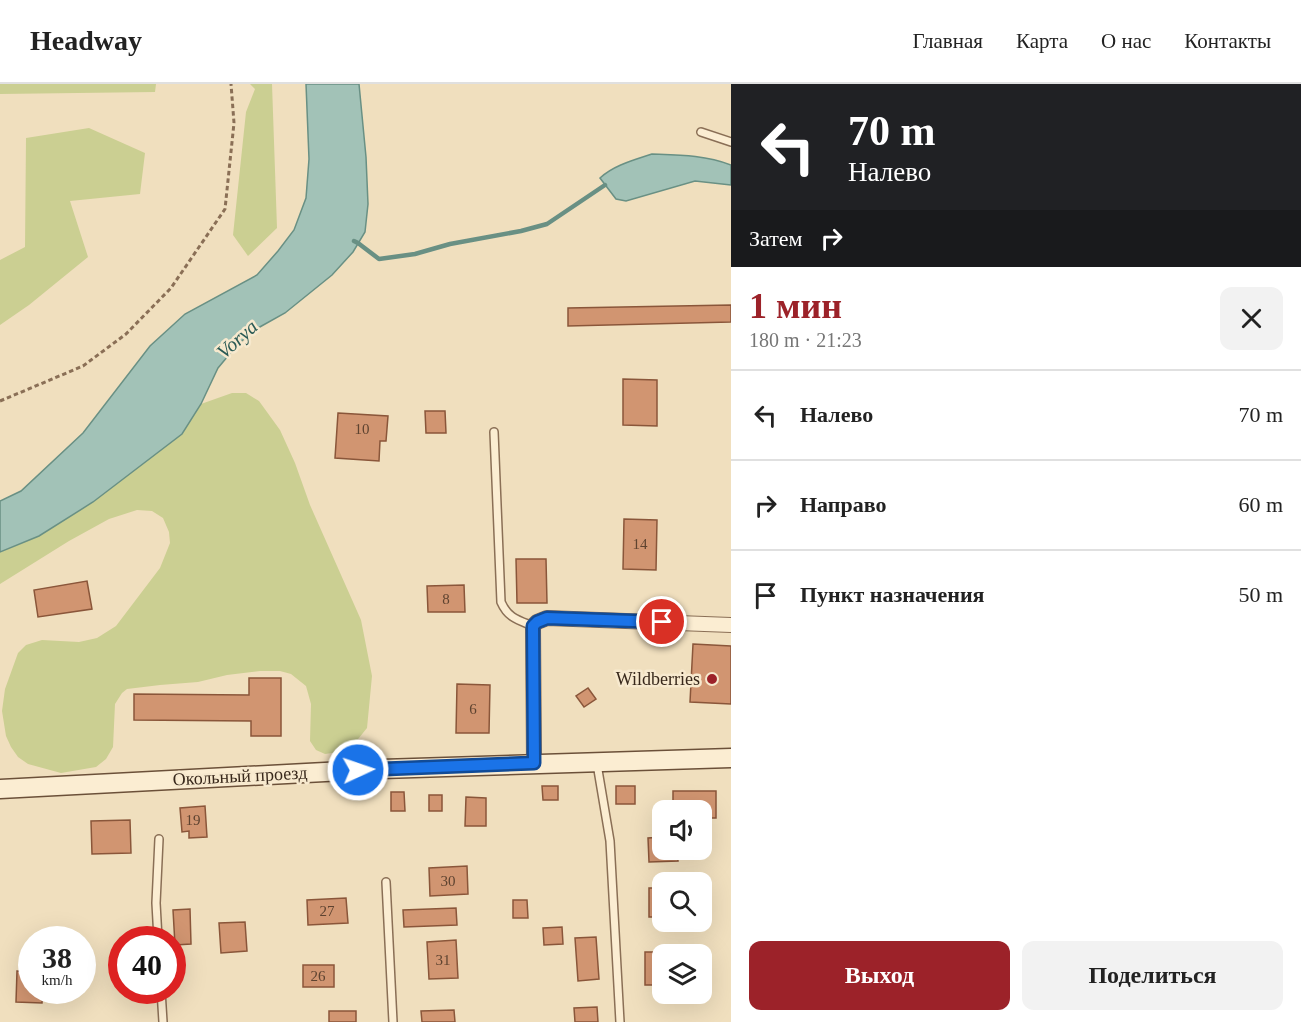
<!DOCTYPE html>
<html lang="ru">
<meta charset="utf-8">
<style>
body{margin:0;font-family:Georgia,serif;background:#f2f2f2;color:#222;height:100vh;display:flex;flex-direction:column;font-size:22px;white-space:nowrap}
*{box-sizing:border-box;margin:0}
p{font-size:20px;color:#767676}
.icon{flex:none;width:33px;height:33px;fill:none;stroke:currentColor;stroke-width:2;stroke-linecap:round;stroke-linejoin:round}
.map{position:relative;flex:1;overflow:hidden}
.sheet{display:flex;flex-direction:column;background:#fff;width:570px}
.sheet>*{flex:none}
.guide{background:#202124;color:#fff;overflow:hidden}
.fabs{position:absolute;left:652px;top:716px;display:grid;gap:12px}
.fabs a{display:grid;place-items:center;width:60px;height:60px;border-radius:12px;background:#fff;box-shadow:0 6px 24px #0002;font-size:30px}
.speed{position:absolute;left:18px;top:842px;display:flex;gap:12px;font-size:30px;font-weight:700;text-align:center}
.speed>*{display:grid;place-content:center;width:78px;height:78px;border-radius:50%;background:#fff;box-shadow:0 6px 24px #0002;line-height:1}
.speed small{font-size:15px;font-weight:400}
.speed .limit{border:9px solid #d22;background:#fff;color:#111}
.pin{position:absolute;display:grid;place-items:center;width:51px;height:51px;color:#fff;margin:-26px;border:3px solid #fff;border-radius:50%;box-shadow:0 2px 6px #0007}
.me{position:absolute;width:66px;margin:-33px;rotate:87deg;stroke-linejoin:round;filter:drop-shadow(0 0 4px #0008)}
.turn{display:flex;align-items:center;gap:21px;height:126px;padding:0 18px;font-size:27px}
.turn .icon{width:78px;height:78px;stroke-width:2.5}
.turn b{display:block;font-size:42px;line-height:51px}
.then{display:flex;align-items:center;height:57px;padding:0 18px;background:#0003;gap:12px;font-size:22px}
.round{display:grid;place-items:center;flex:none;width:63px;height:63px;border-radius:12px;background:#f2f2f2}
.headline{display:flex;align-items:center;justify-content:space-between;height:102px;padding:0 18px}
h1{font-size:36px;font-weight:700;line-height:45px;color:#9c2229}
.cta{display:flex;gap:12px;margin-top:auto;padding:12px 18px}
.cta a{flex:1;height:69px;border-radius:12px;background:#9c2229;color:#fff;font-size:24px;font-weight:700;line-height:69px;text-align:center}
.cta a+a{background:#f2f2f2;color:#222}
ul{padding:0;list-style:none}
li{display:flex;align-items:center;gap:18px;height:90px;padding:0 18px;border-top:2px solid #e0e0e0}
li div{flex:1}
li b{display:block;font-size:22px}
li em{font-style:normal}
header{display:flex;align-items:center;gap:36px;box-sizing:border-box;height:84px;padding:0 30px;background:#fff;border-bottom:2px solid #e0e0e0}
header strong{font-size:28px}
nav{display:flex;gap:33px;margin-inline-start:auto;font-size:21px}
main{display:flex;flex:1;min-height:0}
.map>svg:first-child{display:block}
.green{fill:#cbcf92}
.water{fill:#a2c2b7;stroke:#699084;stroke-width:1.5}
.lines{fill:none;stroke-linecap:round;stroke-linejoin:round}
.stream{stroke:#699084;stroke-width:4.5}
.building{fill:#d19571;stroke:#8a563a;stroke-width:1.5}
.lane-casing{stroke:#8a6f56;stroke-width:10}
.street-casing{stroke:#8a6f56;stroke-width:16}
.secondary-casing{stroke:#6b5039;stroke-width:21}
.path{stroke:#8a6f56;stroke-width:3;stroke-dasharray:4.5 3;stroke-linecap:butt}
.lane{stroke:#fbedd2;stroke-width:7}
.street{stroke:#fbedd2;stroke-width:14}
.secondary{stroke:#fbedd2;stroke-width:18}
.route-casing{stroke:#114b97;stroke-width:15}
.route{stroke:#1a73e8;stroke-width:10}
.poi-dot{fill:#9c2229;stroke:#f7e9ce;stroke-width:2}
.labels{text-anchor:middle;stroke-width:5;stroke-linejoin:round;paint-order:stroke}
.number-label{font-size:15px;fill:#5e4330}
.poi-label{font-size:18px;fill:#38281b;stroke:#f7e9ce;text-anchor:end}
.street-label{font-size:18px;fill:#38281b;stroke:#f7e9ce}
.water-label{font-size:20px;font-style:italic;fill:#295954;stroke:#f7e9ce}
</style>
<header>
<strong>Headway</strong>
<nav><a>Главная</a><a>Карта</a><a>О нас</a><a>Контакты</a></nav>
</header>
<main>
<div class="map">
<svg width="731" height="938" viewBox="0 0 731 938">
<rect width="100%" height="100%" fill="#f0dfbe"/>
<g class="green">
<path d="M0,0H156L155,8L0,10Z"/>
<path d="M250,0H272L277,144L248,172L233,151L246,28L255,5Z"/>
<path d="M89,44L145,69L140,110L70,117L88,173L29,221L0,241V176L25,163L26,54Z"/>
<path d="M232,309H246L259,317L280,346L295,379L310,421L361,536L372,592L367,644L354,660L339,668L325,670L316,666L310,657L311,620L306,602L291,590L280,587H260L227,591L198,598L160,601L127,605L122,609L115,620L113,663L106,675L96,683L61,689L28,680L18,673L11,663L6,652L2,627L5,605L18,569L26,561L42,556L79,558L97,554L116,542L160,484L170,459L169,448L163,434L152,427L137,426L109,435L69,457L0,500V468L39,452L93,418L182,350L201,320Z"/>
</g>
<g class="water">
<path d="M306,0H359L366,73L368,120L365,148L353,168L332,191L285,229L258,244L238,260L218,284L201,320L182,350L93,418L39,452L0,468V417L21,407L83,349L150,262L185,230L257,191L278,167L294,146L306,114L309,75Z"/>
<path d="M652,70C679,71 705,71 731,81V101L695,97L626,117L616,115L600,94C614,81 634,76 652,70Z"/>
</g>
<g class="lines">
<path class="stream" d="M354,157L358,159L379,175L415,170L450,160L521,147L547,140L605,101"/>
</g>
<g class="building">
<path d="M731,221V238L568,242V224Z"/>
<path d="M623,295L657,296V342L623,341Z"/>
<path d="M425,327H445L446,349H426Z"/>
<path d="M338,329L388,332L386,357H380L379,377L335,374Z"/>
<path d="M624,435L657,436L656,486L623,485Z"/>
<path d="M516,475H546L547,519H517Z"/>
<path d="M87,497L92,525L38,533L34,506Z"/>
<path d="M464,501L465,528H428L427,502Z"/>
<path d="M693,560L731,562V620L690,618Z"/>
<path d="M249,594H281V652H251V637L134,636V610L249,611Z"/>
<path d="M457,600L490,601L489,649H456Z"/>
<path d="M588,604L596,615L584,623L576,612Z"/>
<path d="M542,702H558V716H543Z"/>
<rect x="616" y="702" width="19" height="18"/>
<path d="M673,707H716V734H702V726H673Z"/>
<path d="M391,708H404L405,727H391Z"/>
<rect x="429" y="711" width="13" height="16"/>
<path d="M466,713L486,714V742H465Z"/>
<path d="M205,722L207,753L189,754V747L182,748L180,724Z"/>
<path d="M130,736L131,769L92,770L91,737Z"/>
<path d="M663,753V765H677L678,777L649,778L648,754Z"/>
<path d="M467,782L468,810L430,812L429,784Z"/>
<rect x="649" y="804" width="14" height="29"/>
<path d="M346,814L348,839L308,841L307,816Z"/>
<path d="M513,816H527L528,834H513Z"/>
<path d="M456,824L457,841L404,843L403,826Z"/>
<path d="M190,825L191,860L175,861L173,826Z"/>
<path d="M245,838L247,867L221,869L219,839Z"/>
<path d="M562,843L563,860L544,861L543,844Z"/>
<path d="M596,853L599,895L578,897L575,854Z"/>
<path d="M456,856L458,894L429,895L427,858Z"/>
<path d="M645,868H672V870H663V901H645Z"/>
<rect x="303" y="881" width="31" height="22"/>
<path d="M17,887L32,888V906H43L42,919L16,918Z"/>
<path d="M597,923L598,938H575L574,924Z"/>
<path d="M454,926L455,938H422L421,927Z"/>
<rect x="329" y="927" width="27" height="11"/>
</g>
<g class="lines">
<defs>
<g id="lane">
<path d="M701,48L731,58"/>
<path d="M494,348L501,518C508,534 518,536 533,542"/>
<path d="M597,680L610,757L620,938"/>
<path d="M386,798L393,938"/>
<path d="M158,855L156,819L159,755"/>
<path d="M161,906L163,938"/>
</g>
<path id="street" d="M534,679L533,542L537,538L547,534L731,541"/>
<path id="secondary" d="M0,705L382,685L731,674"/>
</defs>
<use href="#lane" class="lane-casing"/>
<use href="#street" class="street-casing"/>
<use href="#secondary" class="secondary-casing"/>
<path class="path" d="M0,317L83,282L126,250L171,204L225,125L234,39L231,0"/>
<use href="#lane" class="lane"/>
<use href="#street" class="street"/>
<use href="#secondary" class="secondary"/>
</g>
<g class="lines">
<defs>
<path id="route" d="M358,686L534,679L533,542L537,538L547,534L662,538"/>
</defs>
<use href="#route" class="route-casing"/>
<use href="#route" class="route"/>
</g>
<circle class="poi-dot" cx="712" cy="595" r="6"/>
<g class="labels">
<g class="number-label">
<text x="362" y="350">10</text>
<text x="640" y="465">14</text>
<text x="446" y="520">8</text>
<text x="473" y="630">6</text>
<text x="193" y="741">19</text>
<text x="448" y="802">30</text>
<text x="327" y="832">27</text>
<text x="443" y="881">31</text>
<text x="318" y="897">26</text>
</g>
<g class="poi-label">
<text x="700" y="601">Wildberries</text>
</g>
<g class="street-label">
<text transform="translate(240 692) rotate(-3)" y="6">Окольный проезд</text>
</g>
<g class="water-label">
<text transform="translate(237 255) rotate(-42)" y="7">Vorya</text>
</g>
</g>
</svg>
<div class="fabs">
<a><svg class="icon" aria-label="sound" viewBox="0 0 24 24"><path d="M4 9h4l5-4v14l-5-4H4zM17 9q2 3 0 6"/></svg></a>
<a><svg class="icon" aria-label="search" viewBox="0 0 24 24"><circle cx="10" cy="10" r="6"/><path d="M15 15l6 6"/></svg></a>
<a><svg class="icon" aria-label="layers" viewBox="0 0 24 24"><path d="M12 4l9 5-9 5-9-5zM3 14l9 5 9-5"/></svg></a>
</div>
<div class="speed"><div>38<small>km/h</small></div><div class="limit">40</div></div>
<div class="pin" style="left:662px;top:538px;background:#d93025"><svg class="icon" aria-label="arrive" viewBox="0 0 24 24"><path d="M6 21V4h12l-3 4 3 4H6"/></svg></div>
<svg class="me" style="left:358px;top:686px" viewBox="-20 -20 40 40"><circle r="17" fill="#1a73e8" stroke="#fff" stroke-width="3"/><path d="M0-11L8 9 0 5-8 9z" fill="#fff"/></svg>
</div>
<section class="sheet">
<div class="guide">
<div class="turn"><svg class="icon" aria-label="left" viewBox="0 0 24 24"><path d="M17 20v-9H6M10 6l-5 5 5 5"/></svg><div><b>70 m</b>Налево</div></div>
<div class="then">Затем<svg class="icon" aria-label="right" viewBox="0 0 24 24"><path d="M7 20v-9h11M14 6l5 5-5 5"/></svg></div>
</div>
<div class="headline"><div><h1>1 мин</h1><p>180 m · 21:23</p></div><a class="round"><svg class="icon" aria-label="close" viewBox="0 0 24 24"><path d="M6 6l12 12M18 6L6 18"/></svg></a></div>
<ul>
<li><svg class="icon" aria-label="left" viewBox="0 0 24 24"><path d="M17 20v-9H6M10 6l-5 5 5 5"/></svg><div><b>Налево</b></div><em>70 m</em></li>
<li><svg class="icon" aria-label="right" viewBox="0 0 24 24"><path d="M7 20v-9h11M14 6l5 5-5 5"/></svg><div><b>Направо</b></div><em>60 m</em></li>
<li><svg class="icon" aria-label="arrive" viewBox="0 0 24 24"><path d="M6 21V4h12l-3 4 3 4H6"/></svg><div><b>Пункт назначения</b></div><em>50 m</em></li>
</ul>
<div class="cta"><a>Выход</a><a>Поделиться</a></div>
</section>
</main>
